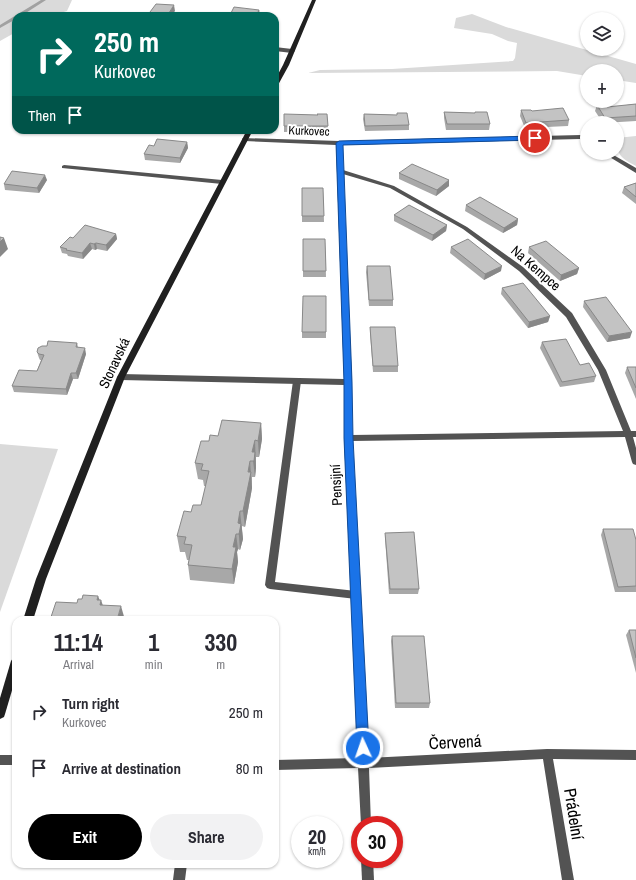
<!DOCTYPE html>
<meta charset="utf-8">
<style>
body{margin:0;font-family:"Archivo Narrow",sans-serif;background:#f2f2f3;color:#2b2b33;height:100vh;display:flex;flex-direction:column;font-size:15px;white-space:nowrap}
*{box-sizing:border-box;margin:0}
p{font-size:13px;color:#7c7c81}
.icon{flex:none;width:22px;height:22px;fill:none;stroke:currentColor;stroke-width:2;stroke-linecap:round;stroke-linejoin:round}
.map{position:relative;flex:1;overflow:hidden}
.side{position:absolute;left:12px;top:616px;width:267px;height:252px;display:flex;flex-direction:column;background:#fff;border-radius:12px;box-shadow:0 1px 3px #0004}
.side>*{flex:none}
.top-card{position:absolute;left:12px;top:12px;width:267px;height:122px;border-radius:12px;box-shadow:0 1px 3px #0004;background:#00695c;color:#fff;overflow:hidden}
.buttons{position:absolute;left:580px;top:12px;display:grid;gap:8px}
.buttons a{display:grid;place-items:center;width:44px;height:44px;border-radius:50%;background:#fff;box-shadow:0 1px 3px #0004;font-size:20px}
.speed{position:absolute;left:291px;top:816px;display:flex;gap:8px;font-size:20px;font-weight:700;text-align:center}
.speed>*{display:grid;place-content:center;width:52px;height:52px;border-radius:50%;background:#fff;box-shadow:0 1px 3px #0004;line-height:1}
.speed small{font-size:10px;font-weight:400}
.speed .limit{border:6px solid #d22;background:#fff;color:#111}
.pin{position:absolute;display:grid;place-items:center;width:34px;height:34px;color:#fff;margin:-17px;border:2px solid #fff;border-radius:50%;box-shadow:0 1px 4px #0007}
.me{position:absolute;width:44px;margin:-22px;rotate:357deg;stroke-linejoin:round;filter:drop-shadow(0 0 3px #0008)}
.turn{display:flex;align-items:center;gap:14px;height:84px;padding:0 16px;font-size:18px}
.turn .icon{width:52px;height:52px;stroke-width:2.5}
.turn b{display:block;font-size:28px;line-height:34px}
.then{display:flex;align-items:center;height:38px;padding:0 16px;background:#0003;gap:8px;font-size:15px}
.eta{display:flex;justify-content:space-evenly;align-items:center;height:68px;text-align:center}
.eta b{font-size:24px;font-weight:700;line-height:28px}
.primary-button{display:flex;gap:8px;margin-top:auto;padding:8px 16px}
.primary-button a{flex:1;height:46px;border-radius:24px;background:#000;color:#fff;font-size:16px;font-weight:700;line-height:46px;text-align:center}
.primary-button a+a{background:#f2f2f3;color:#2b2b33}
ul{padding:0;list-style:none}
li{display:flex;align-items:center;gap:12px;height:56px;padding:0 16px}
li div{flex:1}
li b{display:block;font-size:15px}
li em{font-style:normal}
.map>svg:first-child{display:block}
.green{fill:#dadada}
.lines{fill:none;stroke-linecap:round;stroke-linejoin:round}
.stream{fill:#a1a1a1;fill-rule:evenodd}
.lane{fill:#535353;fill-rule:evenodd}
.street{fill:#535353;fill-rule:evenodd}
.secondary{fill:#202020;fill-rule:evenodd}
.wall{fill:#a8a8a8}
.shaded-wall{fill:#888}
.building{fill:#c3c3c3;stroke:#888}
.route{fill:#1a73e8;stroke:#114b97}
.labels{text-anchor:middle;stroke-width:4;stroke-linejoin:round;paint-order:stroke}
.far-street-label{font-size:12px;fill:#000;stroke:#fff}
.street-label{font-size:14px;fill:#000;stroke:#fff}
.near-street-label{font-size:17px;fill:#000;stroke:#fff}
</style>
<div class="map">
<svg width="636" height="880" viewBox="0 0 636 880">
<rect width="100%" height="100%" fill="#fff"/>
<g class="green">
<path d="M0,0H72L67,11L50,16H16V32L0,41Z"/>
<path d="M472,14L506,27L636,64V83L617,80V71H587V76L557,71L308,73L320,70L392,69L513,61L515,58L517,43L508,41L492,34L454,28L456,18Z"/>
<path d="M636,136V166C621,158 617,156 617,138Z"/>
<path d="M0,444L58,449L0,612Z"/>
</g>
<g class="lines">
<path class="stream" d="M41,0H46L21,16H16V19L0,28V25Z"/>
<g class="lane">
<path d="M275,47L292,49L295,51L292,53L275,51Z"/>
<path d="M64,165L222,180L225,182L222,184L62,168V166Z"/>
<path d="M297,378L301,381L275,582L356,591L359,592L361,595L359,598L356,599L270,589L267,588L265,585L293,381Z"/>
</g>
<g class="street">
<path d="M581,135L587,138V143L580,139L342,145L343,170L394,186L467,227L523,267L572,313L606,370L631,431H636V437H633L636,448V465L633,464L632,462L625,437L352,441L368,758L547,749L636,750V760L553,759L574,880H562L543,759L369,768L371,825H361L358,768L275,770V760L358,758L344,438V385L121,380L117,377L121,374L344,379L336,145L245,141L242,139L243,138L339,141ZM343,174L390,188L463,229L519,271L566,317L598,370L623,431L352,435V382Z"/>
<path d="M603,153H610L636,168V173Z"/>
<rect x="0" y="755" width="16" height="10"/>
<path d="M361,859H373L374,880H362Z"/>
<path d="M175,864H187L185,880H173Z"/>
</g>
<g class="secondary">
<path d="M312,0H316L289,65L278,85L275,87V80L283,65Z"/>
<path d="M247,130H253L125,377L46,579L33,620H23L36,579L117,377Z"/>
<path d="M16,657V677L5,714L4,717L0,719V698L11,661L13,658Z"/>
</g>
</g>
<g class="wall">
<path d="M259,10L260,16H230V15Z"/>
<path d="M636,104V121L603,123L595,111L597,105L607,107Z"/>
<path d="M521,110L532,111L569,120L568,126L525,128L520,116Z"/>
<path d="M444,112L475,113V112L490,124L489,130H446L444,118Z"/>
<path d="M397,113L409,125V130L365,131L363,119L364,114L397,115Z"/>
<path d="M327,114L328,131L284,132V126L318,115Z"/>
<path d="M187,142L188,148L180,163L145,160L144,154L154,146Z"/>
<path d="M399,173L449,180V186L436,196L399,179Z"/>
<path d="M47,180L39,193L5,190L4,184Z"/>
<path d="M636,183V204L622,193L624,187Z"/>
<path d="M302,188H323L324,222H302Z"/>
<path d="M466,205L518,219L517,225L503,233L465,211Z"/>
<path d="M394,215L447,225L446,231L432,241L394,221Z"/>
<path d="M116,234L117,239L107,251L97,249L95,250L92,249L83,259L68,256L67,254L62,253L60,247L73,238Z"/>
<path d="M303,239H325L326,277H303Z"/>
<path d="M451,247L501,271L484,280L450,253Z"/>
<path d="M529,247L579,268L577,274L560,281L528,253Z"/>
<path d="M367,266L393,300V306H369L366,272Z"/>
<path d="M502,288L550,316L548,322L528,328L501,294Z"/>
<path d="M326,296V338H302V332Z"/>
<path d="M584,301L630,338L607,342L583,307Z"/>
<path d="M370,327L398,366V372H373L370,333Z"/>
<path d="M542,342L580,365L596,376L594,382L560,387L540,348Z"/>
<path d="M77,343L78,347L86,354L78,379H73L67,395L14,392L12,386L37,371L41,360H40L39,358L37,352L47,346Z"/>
<path d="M627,367H636V399L625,373Z"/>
<path d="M261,423L262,439L259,457H256V468L255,477H252V488L245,527L242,526V529L243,539L240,550L238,549L237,552L238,562L234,584L190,580L188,565L189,560H187L185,552H180L177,536L191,512L201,505L206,486H204L203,480L198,479L195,463L209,441L218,436Z"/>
<path d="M603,529L636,540V592H615L601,535Z"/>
<path d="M385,533L419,589L418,594H389L385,538Z"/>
<path d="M629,630H636V673L626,635Z"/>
<path d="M392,636L430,703L429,708H395L391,641Z"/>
</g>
<g class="shaded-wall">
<path d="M174,5L175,11L171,16H167Z"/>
<path d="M259,10L260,16H256Z"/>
<path d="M187,142L188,148L180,163V158Z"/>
<path d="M45,175L47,180L39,193L37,188Z"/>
<path d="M449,180V186L436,196L437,190Z"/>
<path d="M518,219L517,225L503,233L504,228Z"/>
<path d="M447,225L446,231L432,241L433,235Z"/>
<path d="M116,234L117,239L107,251L106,245Z"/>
<path d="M4,238L8,249L0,257V242Z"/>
<path d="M90,243L92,249L83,259L82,253Z"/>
<path d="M96,243L97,249L95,250L94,244Z"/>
<path d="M502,266L501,271L484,280L485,274Z"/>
<path d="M579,268L577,274L560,281L561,275Z"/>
<path d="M550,316L548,322L528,328L529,322Z"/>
<path d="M632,332L630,338L607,342L609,336Z"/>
<path d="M85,348L86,354L78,379L76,373Z"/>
<path d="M71,373L73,379L67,395L66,389Z"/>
<path d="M261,423L262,439L259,457L258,441Z"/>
<path d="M255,440L256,468L255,477L252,452Z"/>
<path d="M250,461L252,488L245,527L243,511Z"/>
<path d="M240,511L243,539L240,550L238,523Z"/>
<path d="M236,534L238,549L237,552L238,562L234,584L232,569L233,547Z"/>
<path d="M98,596L101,603V600L108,620L97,600Z"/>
<path d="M121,606L125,620H117Z"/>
</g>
<g class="building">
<path d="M156,4L174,5L167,16H147Z"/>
<path d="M234,7L259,10L256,16L230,15Z"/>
<path d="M606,104L607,107L636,104V116L605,118L597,105Z"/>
<path d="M563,108L569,120L526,123L521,110H531L532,111Z"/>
<path d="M444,112L475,113V112H487L490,124H447Z"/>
<path d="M397,113H407L409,125L365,126L364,114L397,115Z"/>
<path d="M284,114L318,115L317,114H327L328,126H284Z"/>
<path d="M157,139L187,142L180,158L144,154L149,145L154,146Z"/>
<path d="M412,164L449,180L437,190L399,173Z"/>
<path d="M12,171L45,175L37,188L4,184Z"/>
<path d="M636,183V197L624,187Z"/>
<path d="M302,188H323L324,216H302Z"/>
<path d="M480,197L518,219L504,228L466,205Z"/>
<path d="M409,205L447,225L433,235L394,215Z"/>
<path d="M85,225L116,234L106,245L96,243L94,244L90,243L82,253L66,250L67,249L60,247L70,237L73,238Z"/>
<path d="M0,237L4,238L0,242Z"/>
<path d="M303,239H325L326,271H303Z"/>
<path d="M468,239L502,266L485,274L451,247Z"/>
<path d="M546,241L579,268L561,275L529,247Z"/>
<path d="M367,266H390L393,300H369Z"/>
<path d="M523,283L550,316L529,322L502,288Z"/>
<path d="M303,296H326V332H302Z"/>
<path d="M606,297L632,332L609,336L584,301Z"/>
<path d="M370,327H395L398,366H373Z"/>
<path d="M566,339L580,365L589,363L596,376L562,382L542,342Z"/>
<path d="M48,341L77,343L76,347L85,348L76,373H71L66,389L12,386L19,370L37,371L44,355L39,354L37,352L38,348L42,346H47Z"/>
<path d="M627,367H636V388Z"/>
<path d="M222,420L261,423L258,441L255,440L252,452H255L254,461H250L248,472H251L243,511H240L238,523L241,524L239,534H236L233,547H236L232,569L188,565L192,545L184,544L186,537L177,536L184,511L191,512L193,505H201L209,471L201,470L203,464L195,463L201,441H209L210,435L218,436Z"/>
<path d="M603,529H633L636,540V586L618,587Z"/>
<path d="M414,532L419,589H390L385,533Z"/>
<path d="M83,595L98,596L97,600H101L100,605L121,606L117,620H50L56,602L77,603L78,599H82Z"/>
<path d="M629,630H636V658Z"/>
<path d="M392,636H424L430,703H396Z"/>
<path d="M16,719V727H15Z"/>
</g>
<path class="route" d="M535,136L538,137V140L343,145L352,382L353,438L369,748L367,752L363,753L359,752L357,748L344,438V382L336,143L339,141Z"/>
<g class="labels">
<g class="far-street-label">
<text transform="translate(309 131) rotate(2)" y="4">Kurkovec</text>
</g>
<g class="street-label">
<text transform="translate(536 268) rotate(41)" y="5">Na Kempce</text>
<text transform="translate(114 363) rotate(-65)" y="5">Stonavská</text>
<text transform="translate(336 485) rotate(-93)" y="5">Pensijní</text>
</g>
<g class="near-street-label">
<text transform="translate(455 742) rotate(-3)" y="6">Červená</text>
<text transform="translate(574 814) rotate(81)" y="6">Prádelní</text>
</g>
</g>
</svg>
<div class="buttons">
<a><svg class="icon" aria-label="layers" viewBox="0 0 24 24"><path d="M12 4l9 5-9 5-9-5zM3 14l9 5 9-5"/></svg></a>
<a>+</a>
<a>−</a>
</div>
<div class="speed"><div>20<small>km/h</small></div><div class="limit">30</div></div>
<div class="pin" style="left:535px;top:138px;background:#d93025"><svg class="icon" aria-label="arrive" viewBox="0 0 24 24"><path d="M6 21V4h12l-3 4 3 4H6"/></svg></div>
<svg class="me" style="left:363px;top:748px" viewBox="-20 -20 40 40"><circle r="17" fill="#1a73e8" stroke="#fff" stroke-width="3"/><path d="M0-11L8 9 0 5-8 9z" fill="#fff"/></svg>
<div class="top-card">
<div class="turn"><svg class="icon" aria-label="right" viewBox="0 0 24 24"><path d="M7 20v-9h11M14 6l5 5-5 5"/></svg><div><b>250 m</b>Kurkovec</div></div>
<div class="then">Then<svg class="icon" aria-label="arrive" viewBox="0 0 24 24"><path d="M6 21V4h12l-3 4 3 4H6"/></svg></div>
</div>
<section class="side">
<div class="eta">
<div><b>11:14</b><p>Arrival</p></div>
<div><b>1</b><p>min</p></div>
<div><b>330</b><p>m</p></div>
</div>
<ul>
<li><svg class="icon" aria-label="right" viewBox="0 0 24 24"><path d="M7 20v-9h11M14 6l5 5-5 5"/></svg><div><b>Turn right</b><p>Kurkovec</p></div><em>250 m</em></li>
<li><svg class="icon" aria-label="arrive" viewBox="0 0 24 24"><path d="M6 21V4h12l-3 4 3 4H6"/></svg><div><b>Arrive at destination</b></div><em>80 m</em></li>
</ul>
<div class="primary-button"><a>Exit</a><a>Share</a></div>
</section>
</div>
